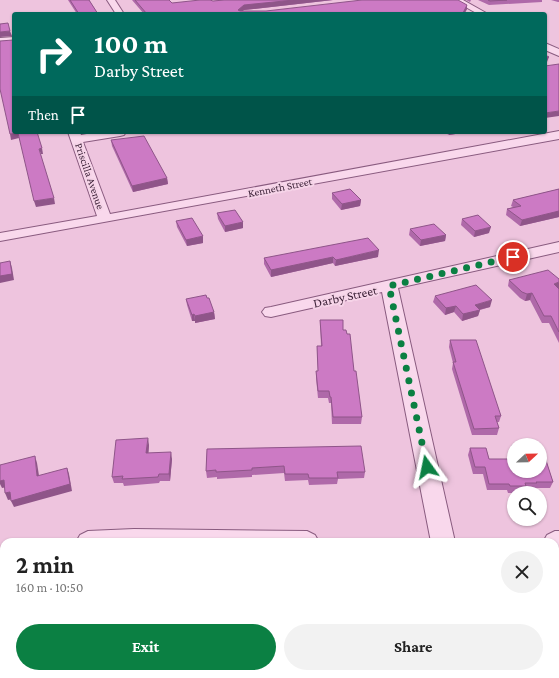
<!DOCTYPE html>
<meta charset="utf-8">
<style>
body{margin:0;font-family:"Crimson Pro",serif;background:#f2f2f2;color:#222;height:100vh;display:flex;flex-direction:column;font-size:15px;white-space:nowrap}
*{box-sizing:border-box;margin:0}
p{font-size:13px;color:#767676}
.icon{flex:none;width:22px;height:22px;fill:none;stroke:currentColor;stroke-width:2;stroke-linecap:round;stroke-linejoin:round}
.map{position:relative;flex:1;overflow:hidden}
.details{position:absolute;left:0px;top:538px;width:559px;height:140px;display:flex;flex-direction:column;background:#fff;border-radius:12px 12px 0 0;box-shadow:0 1px 3px #0004}
.details>*{flex:none}
.hud{position:absolute;left:12px;top:12px;width:535px;height:122px;border-radius:4px;box-shadow:0 1px 3px #0004;background:#00695c;color:#fff;overflow:hidden}
.needle{width:26px;rotate:68deg}
.buttons{position:absolute;left:507px;top:438px;display:grid;gap:8px}
.buttons a{display:grid;place-items:center;width:40px;height:40px;border-radius:50%;background:#fff;box-shadow:0 1px 3px #0004;font-size:20px}
.pin{position:absolute;display:grid;place-items:center;width:34px;height:34px;color:#fff;margin:-17px;border:2px solid #fff;border-radius:50%;box-shadow:0 1px 4px #0007}
.me{position:absolute;width:44px;margin:-22px;rotate:348deg;stroke-linejoin:round;filter:drop-shadow(0 0 3px #0008)}
.turn{display:flex;align-items:center;gap:14px;height:84px;padding:0 16px;font-size:18px}
.turn .icon{width:52px;height:52px;stroke-width:2.5}
.turn b{display:block;font-size:28px;line-height:34px}
.then{display:flex;align-items:center;height:38px;padding:0 16px;background:#0003;gap:8px;font-size:15px}
.round{display:grid;place-items:center;flex:none;width:42px;height:42px;border-radius:21px;background:#f2f2f2}
.summary{display:flex;align-items:center;justify-content:space-between;height:68px;padding:0 16px}
h1{font-size:24px;font-weight:700;line-height:30px}
.button{display:flex;gap:8px;margin-top:auto;padding:8px 16px}
.button a{flex:1;height:46px;border-radius:24px;background:#0b8043;color:#fff;font-size:16px;font-weight:700;line-height:46px;text-align:center}
.button a+a{background:#f2f2f2;color:#222}
.map>svg:first-child{display:block}
.lines{fill:none;stroke-linecap:round;stroke-linejoin:round}
.street-casing{stroke:#895b7f;stroke-width:2}
.street{fill:#f9d8ec;fill-rule:evenodd}
.wall{fill:#af69a9;fill-rule:evenodd}
.shaded-wall{fill:#8f5589}
.building{fill:#cc7ac4;stroke:#8f5589}
.route{stroke:#0b8043;stroke-width:7;stroke-dasharray:0 12.6}
.labels{text-anchor:middle;stroke-width:4;stroke-linejoin:round;paint-order:stroke}
.far-street-label{font-size:11px;fill:#391f35;stroke:#f6d4e8}
.street-label{font-size:13px;fill:#391f35;stroke:#f6d4e8}
</style>
<div class="map">
<svg width="559" height="678" viewBox="0 0 559 678">
<rect width="100%" height="100%" fill="#eec4de"/>
<g class="lines">
<defs>
<g id="street">
<path d="M107,0H115L124,14H116Z"/>
<path d="M453,0H463L488,14H478Z"/>
<path d="M14,37V43L0,44V38Z"/>
<path d="M545,43L559,49V56L545,50Z"/>
<path d="M559,131V139L0,241V233L97,216L68,132H80L81,135L98,132H126L124,135L120,136L83,142L110,214Z"/>
<path d="M559,242V252L398,288L455,542H431L382,292L271,317L265,316L262,312L265,308L271,307Z"/>
<path d="M134,529L307,531L315,535L319,542H76L80,535L88,531Z"/>
<path d="M555,531H559V553H555V542H543L547,535Z"/>
<path d="M4,550V572L0,573V551Z"/>
</g>
</defs>
<use href="#street" class="street-casing"/>
<use href="#street" class="street"/>
</g>
<g class="wall">
<path d="M68,0H89L98,14H77Z"/>
<path d="M132,0H169L172,3L213,1L224,0H333L244,10L242,11H266L467,5V9L465,13L466,14H144Z"/>
<path d="M466,0H471L470,2Z"/>
<path d="M478,0H542V2L489,5Z"/>
<path d="M551,0H559V2H558Z"/>
<path d="M444,132H468L449,135Z"/>
<path d="M111,140L167,178L168,184L133,192L112,146Z"/>
<path d="M559,189V217L520,226L506,215L507,209L513,207L511,206L513,200Z"/>
<path d="M332,193L361,200L360,206L341,210L332,199Z"/>
<path d="M217,213L243,228L225,232L218,219Z"/>
<path d="M462,219L489,233L474,237L461,225Z"/>
<path d="M176,221L203,243L187,246L177,227Z"/>
<path d="M410,229L446,235L445,241L420,246L409,235Z"/>
<path d="M378,257L335,266L333,263L271,277L264,264V258Z"/>
<path d="M509,280L558,288L559,289V343L549,323H542L530,300L525,301L520,298L508,286Z"/>
<path d="M435,296L490,307L480,310L478,316L462,321L454,312L445,315L433,302Z"/>
<path d="M207,298L214,312L215,319L195,323V321H192L187,305L186,299Z"/>
<path d="M320,320L343,330L354,371L362,417L361,424H332L331,403H329L328,398H318L316,378V371H318L317,346H321Z"/>
<path d="M450,340L501,416L499,422H497L499,428L497,435H472L452,369L453,363L449,347Z"/>
<path d="M149,445L148,453L172,459L170,481H160L159,483L124,486L123,483H114L112,477Z"/>
<path d="M512,445H541L553,482L550,488H535L534,490H524L523,493H508L507,490H487L483,474H473L468,455L470,448H486L489,459H512L509,451ZM514,445H540V471H514Z"/>
<path d="M207,449L365,472L364,478L338,479L337,484L309,485L308,480L285,481L284,473L252,475V477L217,479V477L207,478L206,471Z"/>
<path d="M555,607L558,616H559V659H555Z"/>
</g>
<g class="shaded-wall">
<path d="M294,0H333L244,10L239,14L238,10L244,5Z"/>
<path d="M467,5V9L464,14L463,13Z"/>
<path d="M10,31L12,36L0,37V32Z"/>
<path d="M549,57L547,62L545,63V58Z"/>
<path d="M559,111V116L545,118V113Z"/>
<path d="M449,132H468L449,135Z"/>
<path d="M18,133L19,138L11,140L10,134Z"/>
<path d="M42,148L43,154H41L39,149Z"/>
<path d="M167,178L168,184L133,192L132,186Z"/>
<path d="M54,198L55,204L36,207L34,201Z"/>
<path d="M361,200L360,206L341,210L342,204Z"/>
<path d="M559,211V217L520,226L522,220Z"/>
<path d="M243,222V228L225,232V226Z"/>
<path d="M491,227L489,233L474,237L475,231Z"/>
<path d="M446,235L445,241L420,246L421,240Z"/>
<path d="M203,236V243L187,246L186,240Z"/>
<path d="M379,250L378,257L335,266L336,260Z"/>
<path d="M333,257V263L271,277V270Z"/>
<path d="M10,261L12,268L14,280L0,283V276Z"/>
<path d="M559,282V288L552,290L554,284Z"/>
<path d="M532,293L530,300L525,301L527,294Z"/>
<path d="M492,300L490,307L474,311L475,305Z"/>
<path d="M456,306L454,312L445,315L446,308Z"/>
<path d="M480,310L478,316L462,321L463,314Z"/>
<path d="M214,312L215,319L195,323V316Z"/>
<path d="M194,314L195,321H192V315Z"/>
<path d="M148,438L149,445L148,460L146,453Z"/>
<path d="M171,452L172,459L170,481L169,474Z"/>
<path d="M35,456L37,463L40,482L37,476Z"/>
<path d="M67,468L69,474L72,491L14,507L11,501Z"/>
<path d="M4,480L7,487L2,488L0,484V481Z"/>
<path d="M10,492L13,499L8,500L5,493Z"/>
<path d="M14,674H39L24,678H17Z"/>
</g>
<g class="building">
<path d="M70,0H89L98,14H79Z"/>
<path d="M135,0H169L172,3L200,0H210L213,1L224,0H294L244,5L238,10L240,11H266L362,0H458L467,5L463,13L466,14H147Z"/>
<path d="M488,0H507L490,1Z"/>
<path d="M8,23L10,31L0,32V24Z"/>
<path d="M13,40L14,41V132H37L42,148L39,149L54,198L34,201L18,133L10,134L0,89V41Z"/>
<path d="M545,55L549,57L545,58V66L559,64V111L545,113Z"/>
<path d="M144,136L167,178L132,186L111,140Z"/>
<path d="M350,189L361,200L342,204L332,193Z"/>
<path d="M559,189V211L522,220L507,209L521,206L513,200Z"/>
<path d="M235,210L243,222L225,226L217,213Z"/>
<path d="M478,215L491,227L475,231L462,219Z"/>
<path d="M192,218L203,236L186,240L176,221Z"/>
<path d="M434,224L446,235L421,240L410,229Z"/>
<path d="M368,238L379,250L336,260L333,257L271,270L264,258Z"/>
<path d="M10,261L12,274L0,276V263Z"/>
<path d="M548,270L559,279V282L554,284L559,289V332L551,316H544L532,293L527,294L522,292L509,280Z"/>
<path d="M476,285L492,300L475,305L480,310L463,314L456,306L446,308L435,296Z"/>
<path d="M206,295L207,298H209L214,312L195,316L194,314L192,315L186,299Z"/>
<path d="M320,320H343V330H346L347,334H350L354,371H356L362,417H333L331,397H330L329,391H318L316,371H318L317,346H322Z"/>
<path d="M450,340H476L501,416H495L499,428L474,429L453,362H456Z"/>
<path d="M148,438L146,453L171,452L169,474H159L158,477L122,479L123,476L112,477L116,440Z"/>
<path d="M512,445H541L553,482H536L537,483H525L526,486H510L509,484H489L485,467H475L470,448H486L489,459H514V471H540V445H514V452Z"/>
<path d="M361,446L365,472H337L338,478H309L308,474H285L284,466L252,468V470L216,472V470L206,471L207,449Z"/>
<path d="M35,456L37,476L67,468L70,484L11,501L10,492L5,493L4,480L0,481V465Z"/>
<path d="M555,607L558,616H559V653H555Z"/>
</g>
<g class="lines">
<path class="route" d="M427,467L389,286L513,257"/>
</g>
<g class="labels">
<g class="far-street-label">
<text transform="translate(90 176) rotate(71)" y="4">Priscilla Avenue</text>
<text transform="translate(280 187) rotate(-11)" y="4">Kenneth Street</text>
</g>
<g class="street-label">
<text transform="translate(345 296) rotate(-12)" y="5">Darby Street</text>
</g>
</g>
</svg>
<div class="buttons">
<a><svg class="needle" viewBox="-14 -14 28 28"><path d="M0-13l5 13h-10z" fill="#e53935"/><path d="M0 13l5-13h-10z" fill="#767676"/></svg></a>
<a><svg class="icon" aria-label="search" viewBox="0 0 24 24"><circle cx="10" cy="10" r="6"/><path d="M15 15l6 6"/></svg></a>
</div>
<div class="pin" style="left:513px;top:257px;background:#d93025"><svg class="icon" aria-label="arrive" viewBox="0 0 24 24"><path d="M6 21V4h12l-3 4 3 4H6"/></svg></div>
<svg class="me" style="left:427px;top:467px" viewBox="-20 -20 40 40"><path d="M0-17L14 15 0 8-14 15z" fill="#0b8043" stroke="#fff" stroke-width="4"/></svg>
<div class="hud">
<div class="turn"><svg class="icon" aria-label="right" viewBox="0 0 24 24"><path d="M7 20v-9h11M14 6l5 5-5 5"/></svg><div><b>100 m</b>Darby Street</div></div>
<div class="then">Then<svg class="icon" aria-label="arrive" viewBox="0 0 24 24"><path d="M6 21V4h12l-3 4 3 4H6"/></svg></div>
</div>
<section class="details">
<div class="summary"><div><h1>2 min</h1><p>160 m · 10:50</p></div><a class="round"><svg class="icon" aria-label="close" viewBox="0 0 24 24"><path d="M6 6l12 12M18 6L6 18"/></svg></a></div>
<div class="button"><a>Exit</a><a>Share</a></div>
</section>
</div>
